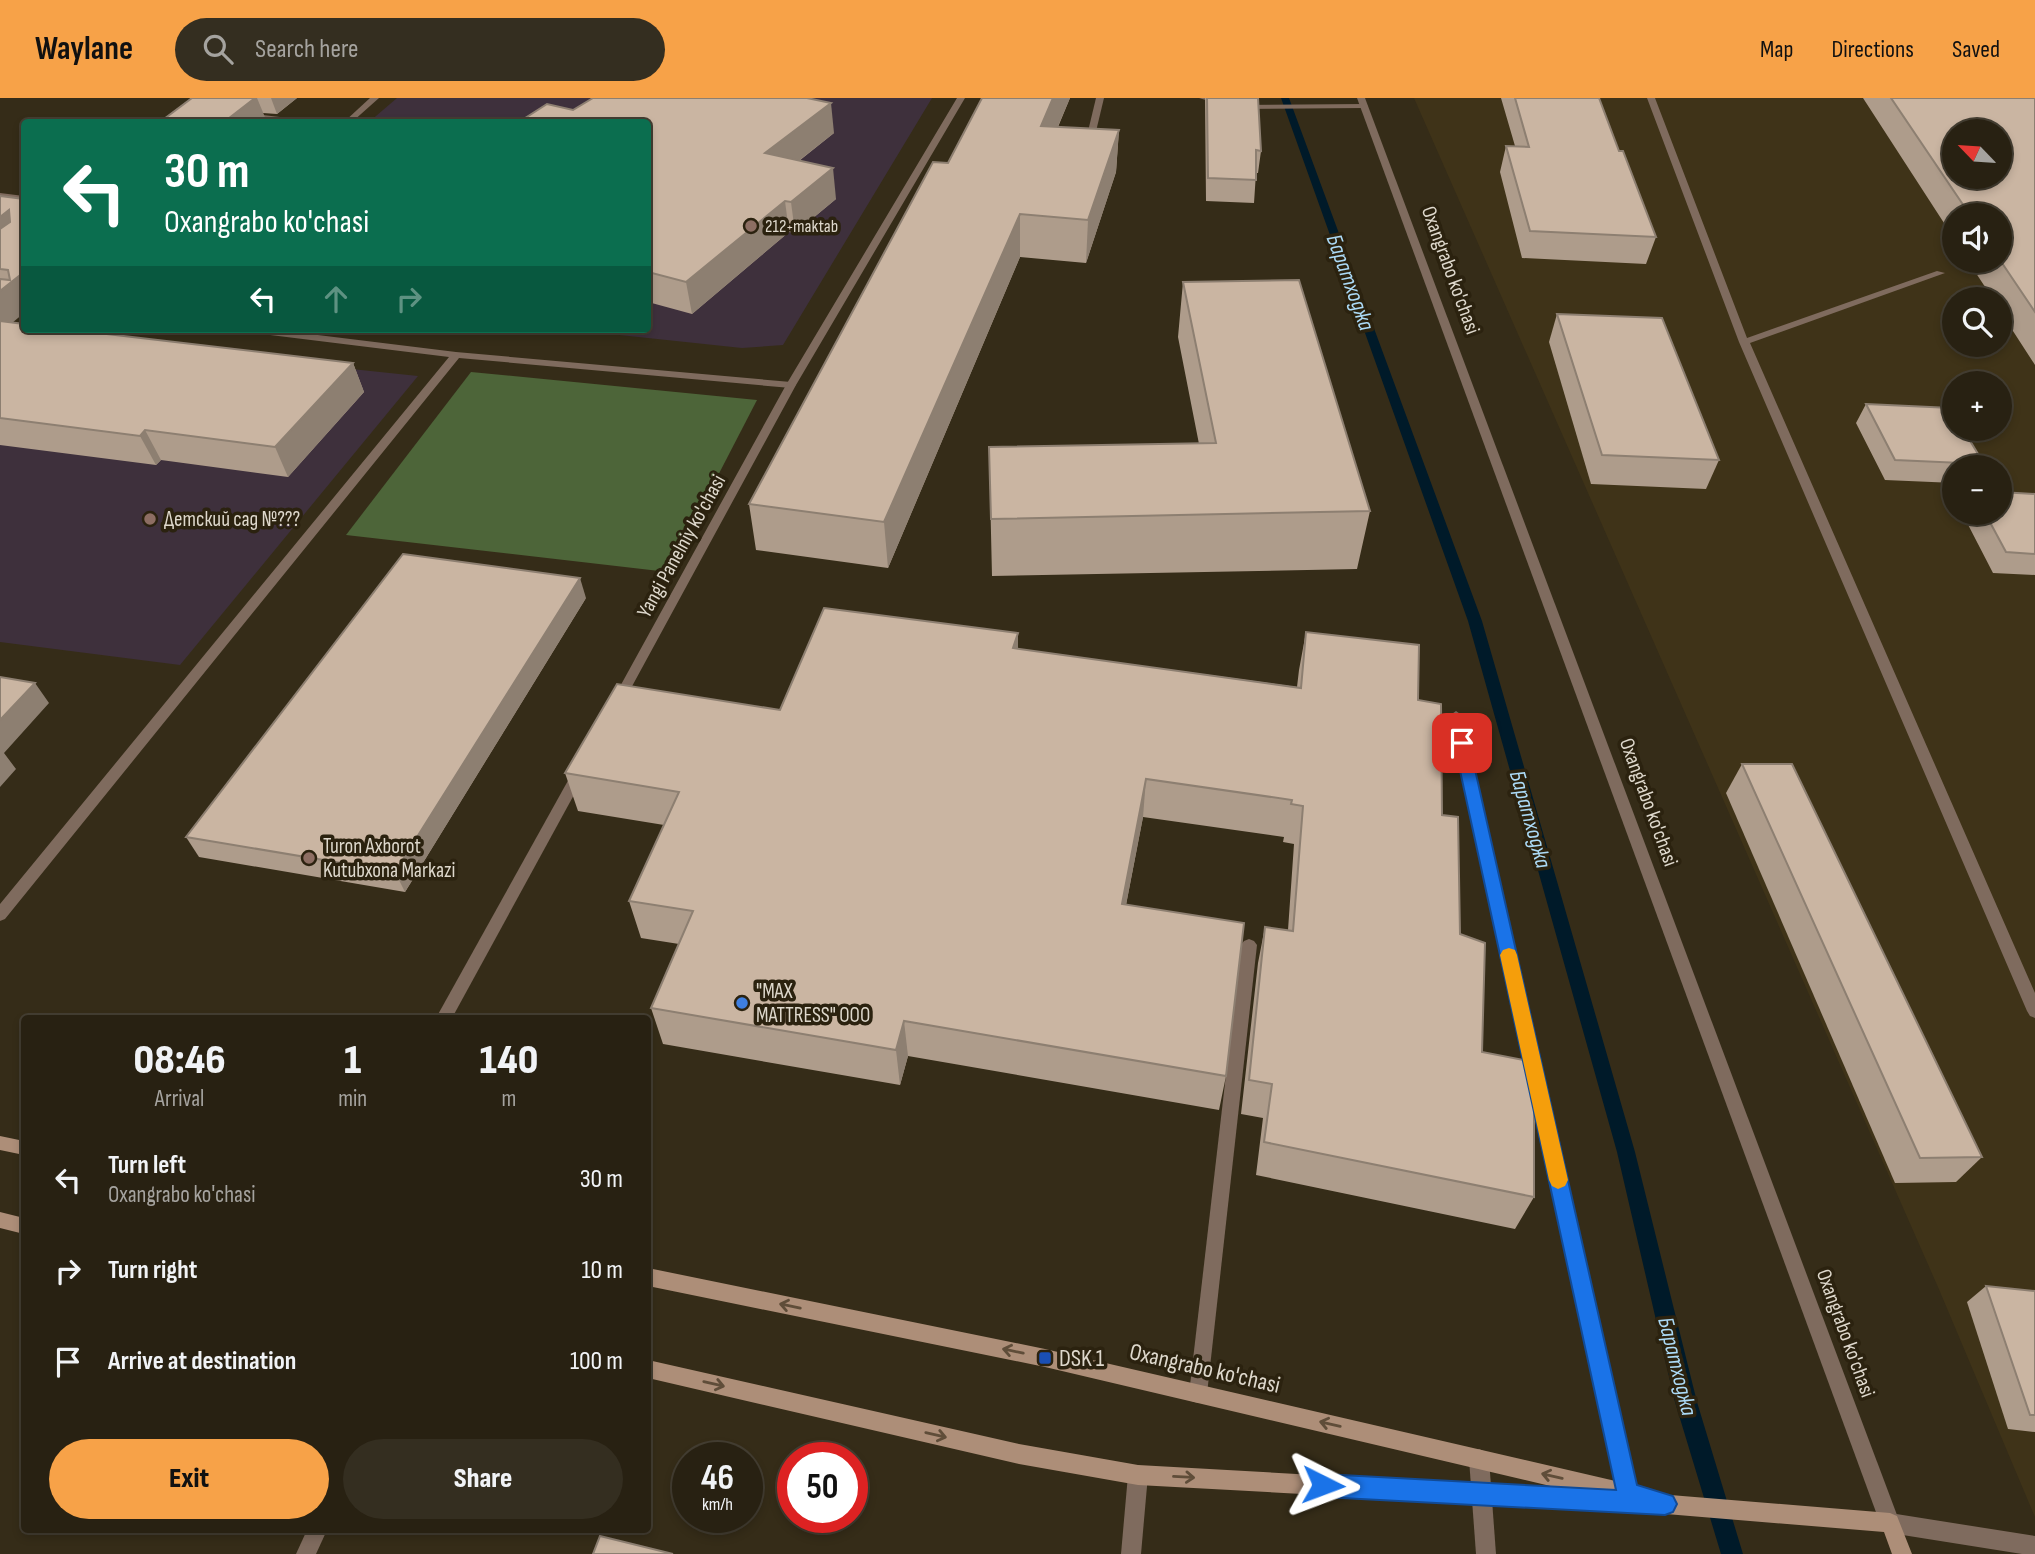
<!DOCTYPE html>
<meta charset="utf-8">
<style>
body{margin:0;font-family:"Sofia Sans Condensed",sans-serif;background:#342e20;color:#f1f3f6;height:100vh;display:flex;flex-direction:column;font-size:26px;white-space:nowrap}
*{box-sizing:border-box;margin:0}
p{font-size:23px;color:#a5a39f}
.icon{flex:none;width:38px;height:38px;fill:none;stroke:currentColor;stroke-width:2;stroke-linecap:round;stroke-linejoin:round}
.map{position:relative;flex:1;overflow:hidden}
.panel{position:absolute;left:21px;top:917px;width:630px;height:518px;display:flex;flex-direction:column;background:#282112;border-radius:7px;box-shadow:0 4px 10px #0003,0 0 0 2px #443e32}
.panel>*{flex:none}
.hud{position:absolute;left:21px;top:21px;width:630px;height:214px;border-radius:7px;box-shadow:0 4px 10px #0003,0 0 0 2px #443e32;background:#0b6e4f;color:#fff;overflow:hidden}
.needle{width:46px;rotate:295deg}
.tools{position:absolute;left:1942px;top:21px;display:grid;gap:14px}
.tools a{display:grid;place-items:center;width:70px;height:70px;border-radius:50%;background:#282112;box-shadow:0 4px 10px #0003,0 0 0 2px #443e32;font-size:35px}
.speed{position:absolute;left:672px;top:1344px;display:flex;gap:14px;font-size:35px;font-weight:700;text-align:center}
.speed>*{display:grid;place-content:center;width:91px;height:91px;border-radius:50%;background:#282112;box-shadow:0 4px 10px #0003,0 0 0 2px #443e32;line-height:1}
.speed small{font-size:18px;font-weight:400}
.speed .limit{border:10px solid #d22;background:#fff;color:#111}
.pin{position:absolute;display:grid;place-items:center;width:60px;height:60px;color:#fff;margin:-30px;border-radius:14px;box-shadow:0 4px 10px #0006}
.me{position:absolute;width:77px;margin:-38px;rotate:93deg;stroke-linejoin:round;filter:drop-shadow(0 0 5px #0008)}
.turn{display:flex;align-items:center;gap:24px;height:147px;padding:0 28px;font-size:32px}
.turn .icon{width:91px;height:91px;stroke-width:2.5}
.turn b{display:block;font-size:49px;line-height:60px}
.lanes{display:flex;align-items:center;height:66px;padding:0 28px;background:#0003;justify-content:center;gap:35px;direction:ltr}
.lanes .off{opacity:.35}
.eta{display:flex;justify-content:space-evenly;align-items:center;height:119px;text-align:center}
.eta b{font-size:42px;font-weight:800;line-height:49px}
.button{display:flex;gap:14px;margin-top:auto;padding:14px 28px}
.button a{flex:1;height:80px;border-radius:42px;background:#f7a248;color:#111;font-size:28px;font-weight:800;line-height:80px;text-align:center}
.button a+a{background:#342e20;color:#f1f3f6}
ul{padding:0;list-style:none}
li{display:flex;align-items:center;gap:21px;height:91px;padding:0 28px}
li div{flex:1}
li b{display:block;font-size:26px}
li em{font-style:normal}
header{display:flex;align-items:center;gap:42px;box-sizing:border-box;height:98px;padding:0 35px;background:#f7a248;color:#111}
header strong{font-size:33px}
nav{display:flex;gap:38px;margin-inline-start:auto;font-size:24px}
.search{width:490px;height:63px;background:#342e20;display:flex;align-items:center;gap:18px;box-sizing:border-box;padding:0 24px;border-radius:38px;color:#a5a39f;font-size:26px}
.map>svg:first-child{display:block}
.built{fill:#3f3318;fill-rule:evenodd}
.education{fill:#3e303c}
.forest{fill:#4d6539}
.lines{fill:none;stroke-linecap:round;stroke-linejoin:round}
.stream{fill:#001a29;fill-rule:evenodd}
.lane{fill:#7f6b5e;fill-rule:evenodd}
.street{fill:#7f6b5e;fill-rule:evenodd}
.secondary{fill:#ad8e78;fill-rule:evenodd}
.wall{fill:#ae9c8b}
.shaded-wall{fill:#8d7f71}
.building{fill:#cab5a2;stroke:#8d7f71;stroke-width:2;fill-rule:evenodd}
.oneway{stroke:#5f4d39}
.route{fill:#1a73e8;stroke:#114b97;stroke-width:2}
.slow{fill:#f59e0b}
.education-dot{fill:#8d6e63;stroke:#2b220f;stroke-width:2.5}
.shop-dot{fill:#3f7fe0;stroke:#2b220f;stroke-width:2.5}
.transit-dot{fill:#1a4fb4;stroke:#2b220f;stroke-width:2.5}
.labels{text-anchor:middle;stroke-width:7;stroke-linejoin:round;paint-order:stroke}
.far-poi-label{font-size:18px;fill:#ded8cc;stroke:#2b220f;text-anchor:start}
.street-label{font-size:21px;fill:#ded8cc;stroke:#2b220f}
.poi-label{font-size:21px;fill:#ded8cc;stroke:#2b220f;text-anchor:start}
.water-label{font-size:23px;font-style:italic;fill:#acdaf6;stroke:#2b220f}
.near-poi-label{font-size:24px;fill:#ded8cc;stroke:#2b220f;text-anchor:start}
.near-street-label{font-size:24px;fill:#ded8cc;stroke:#2b220f}
</style>
<header>
<strong>Waylane</strong>
<div class="search"><svg class="icon" aria-label="search" viewBox="0 0 24 24"><circle cx="10" cy="10" r="6"/><path d="M15 15l6 6"/></svg>Search here</div>
<nav><a>Map</a><a>Directions</a><a>Saved</a></nav>
</header>
<div class="map">
<svg width="2035" height="1456" viewBox="0 0 2035 1456">
<rect width="100%" height="100%" fill="#352c18"/>
<path class="built" d="M1414,0H2035V1419L1938,1189ZM1955,33H2000V79H1955ZM1955,117H2000V163H1955ZM1955,201H2000V247H1955ZM1955,285H2000V331H1955ZM1955,369H2000V415H1955Z"/>
<g class="education">
<path d="M397,0H932L783,247L742,250L563,231H648V24H369Z"/>
<path d="M66,241L418,278L180,567L0,544V298Z"/>
</g>
<path class="forest" d="M471,274L757,302L668,474L346,437Z"/>
<g class="lines">
<path class="stream" d="M1281,0H1289L1482,523L1635,1054L1697,1304L1743,1456H1721L1675,1304L1617,1054L1468,523Z"/>
<g class="lane">
<path d="M370,0H379L352,24H344Z"/>
<path d="M1096,0H1104L1092,50L1088,52L1084,50Z"/>
<path d="M1199,0H1212L1235,7L1364,6L1368,8L1364,10L1235,11Z"/>
<path d="M1647,0H1655L1747,240L1937,173L1945,175L1750,245L2035,895V920L2030,918L2027,913L1739,244Z"/>
<path d="M246,15L280,19L283,24L243,19L242,17Z"/>
<path d="M0,95L24,98V102L0,101Z"/>
<path d="M240,231H269L456,254L791,284L796,287L791,290L459,260L5,821L0,823V806L449,259L245,234Z"/>
<path d="M1456,613L1463,618L1638,1396L1635,1403L1628,1406L1621,1403L1618,1396L1449,618Z"/>
<path d="M1249,841L1254,843L1257,847L1207,1296L1205,1303L1198,1305L1191,1303L1189,1296L1241,847L1244,843Z"/>
<path d="M1479,1351L1486,1354L1489,1361L1496,1456H1476L1469,1361L1472,1354Z"/>
<path d="M1138,1367L1145,1370L1148,1377L1141,1456H1121L1128,1377L1131,1370Z"/>
<path d="M1890,1415L2035,1438V1456H2022L1890,1435L1883,1432L1880,1425L1883,1418Z"/>
<path d="M307,1432H327L316,1456H296Z"/>
</g>
<g class="street">
<path d="M957,0H965L796,287L624,603L618,608L613,606L612,603L786,287Z"/>
<path d="M1357,0H1365L1900,1425L1897,1432L1890,1435L1883,1432L1880,1425Z"/>
<path d="M580,668L587,673L452,920H436L575,670Z"/>
</g>
<g class="secondary">
<path d="M0,1038L24,1043V1057L0,1052Z"/>
<path d="M0,1114L24,1120V1136L0,1130Z"/>
<path d="M648,1170L1045,1251L1637,1388L1644,1391L1646,1395L1890,1415L1897,1418L1912,1456H1892L1884,1434L1666,1416L1138,1387L1019,1366L648,1280V1262L1019,1346L1138,1367L1563,1391L1045,1269L648,1188Z"/>
</g>
</g>
<g class="wall">
<path d="M192,0H297L277,16L263,15Z"/>
<path d="M982,0H1070L1058,29L1119,32L1116,74L1086,165L1020,159L888,470L756,452L749,406L948,65Z"/>
<path d="M1205,0H1258L1261,53L1258,75H1256L1254,105L1206,103Z"/>
<path d="M1501,0H1599L1619,53L1656,139L1646,166L1522,160L1500,74L1506,48H1515Z"/>
<path d="M1863,0H2035V267L2000,213V201H1993L1968,163H2000V117H1955V142Z"/>
<path d="M573,12L834,35L799,63L836,101L795,135L789,134L692,216L648,204V24Z"/>
<path d="M0,98L24,101L12,225L353,265L364,294L288,379L161,362L156,367L0,347Z"/>
<path d="M1183,184L1370,413L1357,471L992,478L989,349L1199,346L1178,239Z"/>
<path d="M1557,216L1719,362L1706,391L1591,386L1549,244Z"/>
<path d="M1866,306L1984,366L1982,369H1955V385L1885,382L1856,325Z"/>
<path d="M2035,396V477L1993,475L1962,415H2000Z"/>
<path d="M586,500L405,794L199,759L186,739Z"/>
<path d="M1306,534L1418,602L1442,717L1460,836L1482,954L1534,1099L1515,1131L1256,1077L1263,1020L1241,1016L1258,865L1265,829L1288,832L1294,746L1283,744L1284,739L1143,719L1126,807L1226,978L1219,1012L908,958L900,987L663,946L651,910L679,846L641,840L629,803L664,727L578,713L565,675L780,612L1018,551L1297,589L1299,572Z"/>
<path d="M1742,666L1982,1059L1956,1084L1895,1085L1726,695Z"/>
<path d="M1986,1188L2035,1193V1334L2008,1331L1967,1204Z"/>
</g>
<g class="shaded-wall">
<path d="M255,0H257L267,24H224Z"/>
<path d="M271,0H297L277,16Z"/>
<path d="M1053,0H1070L1040,70L1041,28Z"/>
<path d="M831,5L834,35L769,86L765,55Z"/>
<path d="M1119,32L1116,74L1086,165L1088,122Z"/>
<path d="M833,70L836,101L795,135L791,104Z"/>
<path d="M785,103L789,134L692,216L686,184Z"/>
<path d="M9,112L24,140L0,157V119Z"/>
<path d="M1020,116V159L888,470L884,424Z"/>
<path d="M24,174V215L0,235V193Z"/>
<path d="M353,265L364,294L288,379L275,349Z"/>
<path d="M145,332L161,362L156,367L140,338Z"/>
<path d="M580,480L586,500L405,794L395,774Z"/>
<path d="M1018,535V573L1013,550Z"/>
<path d="M35,585L49,605L4,655L16,671L0,689V622Z"/>
<path d="M1146,681L1143,719L1119,843L1122,806Z"/>
<path d="M904,923L908,958L900,987L896,952Z"/>
</g>
<g class="building">
<path d="M192,0H255L224,24H160Z"/>
<path d="M593,0H807L831,5L765,55L833,70L791,104L785,103L686,184L648,174V24H519L547,6L573,12Z"/>
<path d="M982,0H1053L1041,28L1119,32L1088,122L1020,116L884,424L749,406L933,64L948,65Z"/>
<path d="M1207,0H1258L1261,53L1256,52V82L1208,80Z"/>
<path d="M1515,0H1599L1619,53H1623L1656,139L1530,133L1506,48L1529,49Z"/>
<path d="M1891,0H2035V214L2000,162V117H1970ZM1955,33H2000V79H1955Z"/>
<path d="M0,98L24,101V174L0,193V181L10,182L8,172L0,171V131L10,124L9,112L0,119Z"/>
<path d="M1299,182L1370,413L991,421L989,349L1216,345L1183,184Z"/>
<path d="M1557,216L1662,220L1719,362L1602,357Z"/>
<path d="M0,223L24,226V231H64L353,265L275,349L145,332L140,338L0,320Z"/>
<path d="M1866,306L1951,310L1955,317V331H1963L1984,366L1895,362Z"/>
<path d="M2000,394L2035,396V456L2006,454L1985,415H2000Z"/>
<path d="M403,456L580,480L395,774L186,739Z"/>
<path d="M824,510L1018,535L1013,550L1301,590L1306,534L1419,547L1418,602L1441,606L1442,717L1458,719L1460,836L1485,845L1482,954L1534,964V1099L1264,1044L1272,986L1249,982L1265,829L1293,833L1303,708L1291,706L1292,702L1146,681L1122,806L1244,825L1226,978L904,923L896,952L651,910L693,813L629,803L679,694L565,675L617,586L780,612Z"/>
<path d="M0,579L35,585L0,622Z"/>
<path d="M1742,666H1792L1982,1059L1920,1060Z"/>
<path d="M1986,1188L2035,1193V1317H2030Z"/>
<path d="M600,1438L673,1456H593Z"/>
</g>
<defs><path id="oneway-shaft" d="M-6 0H5M1.5-3L5.5 0L1.5 3" fill="none" stroke-width="1.6" stroke-linecap="round" stroke-linejoin="round" transform="scale(1.75)"/></defs>
<g class="oneway">
<use href="#oneway-shaft" transform="translate(790 1208) rotate(-168)"/>
<use href="#oneway-shaft" transform="translate(1013 1253) rotate(-168)"/>
<use href="#oneway-shaft" transform="translate(714 1286) rotate(13)"/>
<use href="#oneway-shaft" transform="translate(1330 1326) rotate(-167)"/>
<use href="#oneway-shaft" transform="translate(936 1337) rotate(13)"/>
<use href="#oneway-shaft" transform="translate(1552 1378) rotate(-167)"/>
<use href="#oneway-shaft" transform="translate(1184 1379) rotate(3)"/>
</g>
<path class="route" d="M1462,639L1469,645L1637,1387L1673,1398L1677,1406L1673,1414L1665,1417L1323,1399L1315,1395L1312,1387L1315,1380L1323,1376L1616,1392L1454,645Z"/>
<path class="slow" d="M1509,850L1515,852L1517,857L1568,1082L1565,1088L1558,1091L1552,1088L1549,1082L1500,857L1503,852Z"/>
<g class="education-dot">
<circle cx="751" cy="128" r="7"/>
<circle cx="150" cy="421" r="7"/>
<circle cx="309" cy="760" r="7"/>
</g>
<circle class="shop-dot" cx="742" cy="905" r="7"/>
<rect class="transit-dot" x="1038" y="1253" width="14" height="14" rx="3.5"/>
<g class="labels">
<g class="far-poi-label">
<text x="765" y="134">212-maktab</text>
</g>
<g class="street-label">
<text transform="translate(1451 172) rotate(70)" y="7">Oxangrabo ko'chasi</text>
<text transform="translate(681 448) rotate(-61)" y="7">Yangi Panelniy ko'chasi</text>
<text transform="translate(1649 704) rotate(70)" y="7">Oxangrabo ko'chasi</text>
<text transform="translate(1846 1235) rotate(70)" y="7">Oxangrabo ko'chasi</text>
</g>
<g class="poi-label">
<text x="164" y="428">Детский сад №???</text>
<text x="323" y="755">Turon Axborot<tspan x="323" dy="24">Kutubxona Markazi</tspan></text>
<text x="756" y="900">"MAX<tspan x="756" dy="24">MATTRESS" ООО</tspan></text>
</g>
<g class="water-label">
<text transform="translate(1351 184) rotate(70)" y="8">Баратходжа</text>
<text transform="translate(1531 721) rotate(74)" y="8">Баратходжа</text>
<text transform="translate(1678 1268) rotate(76)" y="8">Баратходжа</text>
</g>
<g class="near-poi-label">
<text x="1059" y="1268">DSK 1</text>
</g>
<g class="near-street-label">
<text transform="translate(1205 1270) rotate(13)" y="8">Oxangrabo ko'chasi</text>
</g>
</g>
</svg>
<div class="tools">
<a><svg class="needle" viewBox="-14 -14 28 28"><path d="M0-13l5 13h-10z" fill="#e53935"/><path d="M0 13l5-13h-10z" fill="#a5a39f"/></svg></a>
<a><svg class="icon" aria-label="sound" viewBox="0 0 24 24"><path d="M4 9h4l5-4v14l-5-4H4zM17 9q2 3 0 6"/></svg></a>
<a><svg class="icon" aria-label="search" viewBox="0 0 24 24"><circle cx="10" cy="10" r="6"/><path d="M15 15l6 6"/></svg></a>
<a>+</a>
<a>−</a>
</div>
<div class="speed"><div>46<small>km/h</small></div><div class="limit">50</div></div>
<div class="pin" style="left:1462px;top:645px;background:#d93025"><svg class="icon" aria-label="arrive" viewBox="0 0 24 24"><path d="M6 21V4h12l-3 4 3 4H6"/></svg></div>
<svg class="me" style="left:1323px;top:1387px" viewBox="-20 -20 40 40"><path d="M0-17L14 15 0 8-14 15z" fill="#1a73e8" stroke="#fff" stroke-width="4"/></svg>
<div class="hud">
<div class="turn"><svg class="icon" aria-label="left" viewBox="0 0 24 24"><path d="M17 20v-9H6M10 6l-5 5 5 5"/></svg><div><b>30 m</b>Oxangrabo ko'chasi</div></div>
<div class="lanes"><svg class="icon" aria-label="left" viewBox="0 0 24 24"><path d="M17 20v-9H6M10 6l-5 5 5 5"/></svg><svg class="icon off" aria-label="ahead" viewBox="0 0 24 24"><path d="M12 20V5M6 11l6-6 6 6"/></svg><svg class="icon off" aria-label="right" viewBox="0 0 24 24"><path d="M7 20v-9h11M14 6l5 5-5 5"/></svg></div>
</div>
<section class="panel">
<div class="eta">
<div><b>08:46</b><p>Arrival</p></div>
<div><b>1</b><p>min</p></div>
<div><b>140</b><p>m</p></div>
</div>
<ul>
<li><svg class="icon" aria-label="left" viewBox="0 0 24 24"><path d="M17 20v-9H6M10 6l-5 5 5 5"/></svg><div><b>Turn left</b><p>Oxangrabo ko'chasi</p></div><em>30 m</em></li>
<li><svg class="icon" aria-label="right" viewBox="0 0 24 24"><path d="M7 20v-9h11M14 6l5 5-5 5"/></svg><div><b>Turn right</b></div><em>10 m</em></li>
<li><svg class="icon" aria-label="arrive" viewBox="0 0 24 24"><path d="M6 21V4h12l-3 4 3 4H6"/></svg><div><b>Arrive at destination</b></div><em>100 m</em></li>
</ul>
<div class="button"><a>Exit</a><a>Share</a></div>
</section>
</div>
